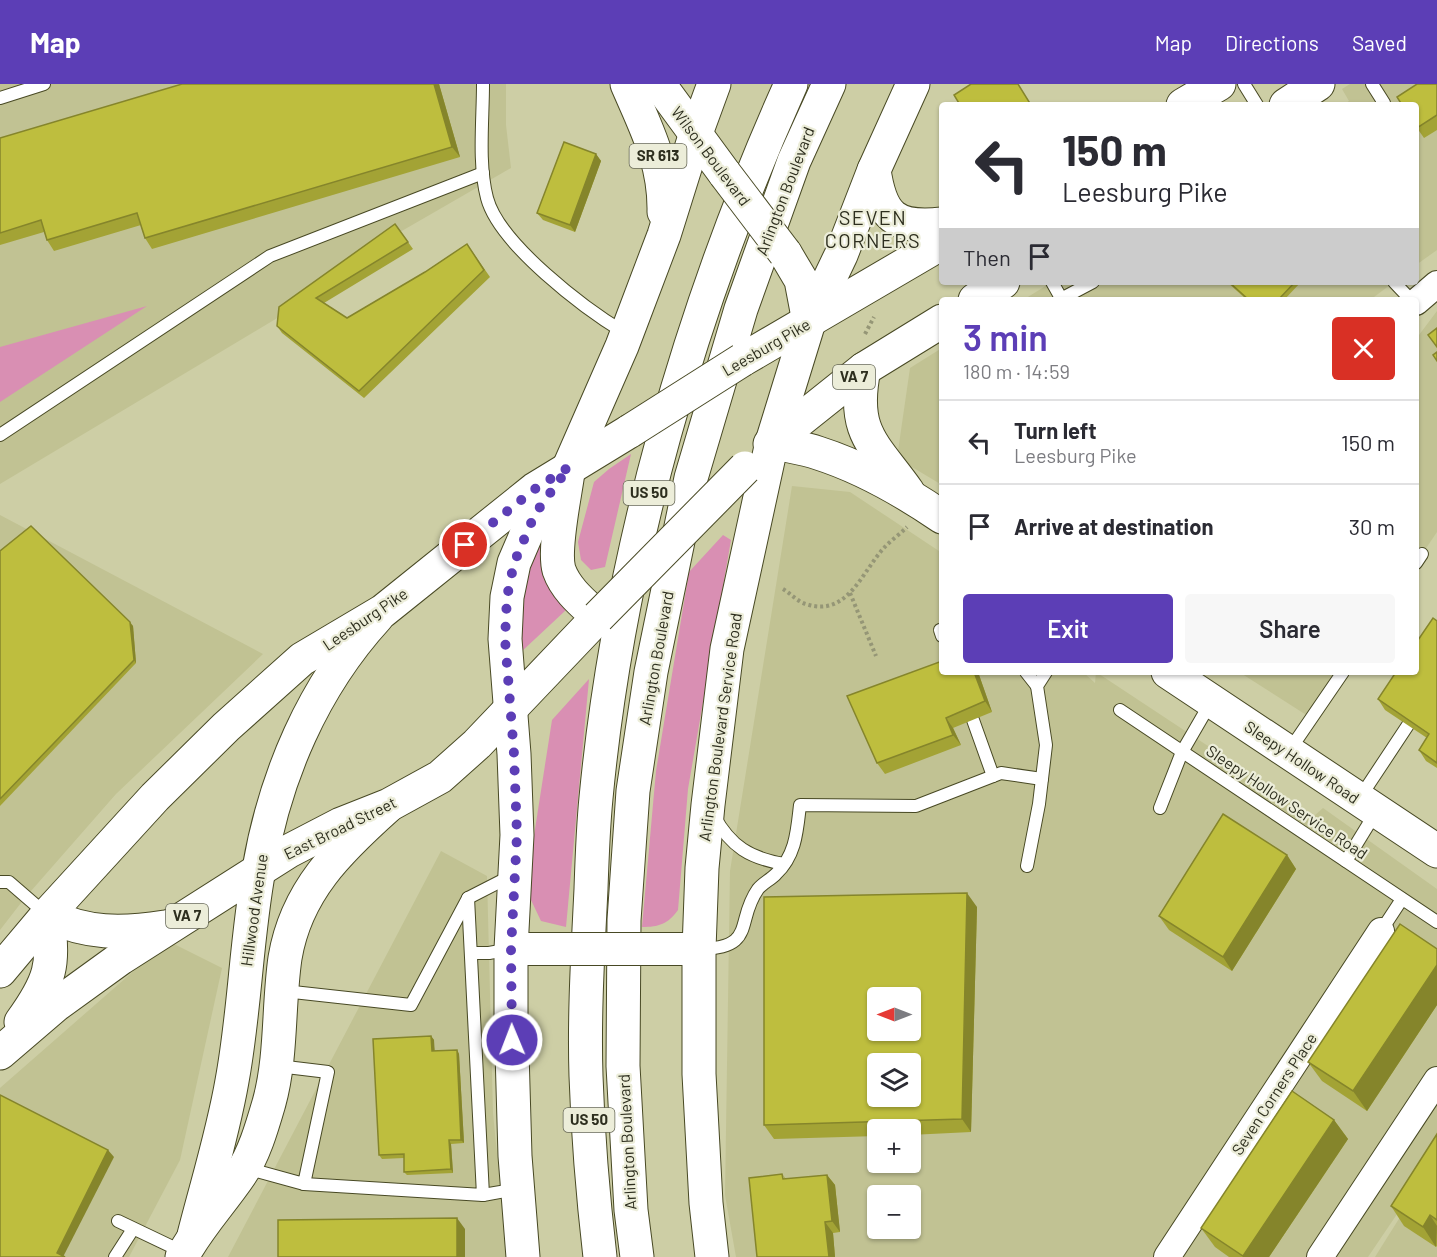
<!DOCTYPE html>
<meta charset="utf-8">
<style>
body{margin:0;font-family:Barlow,sans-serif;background:#f7f7f7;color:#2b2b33;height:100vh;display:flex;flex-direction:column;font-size:22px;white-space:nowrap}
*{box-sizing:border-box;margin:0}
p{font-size:20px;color:#7c7c81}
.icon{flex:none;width:33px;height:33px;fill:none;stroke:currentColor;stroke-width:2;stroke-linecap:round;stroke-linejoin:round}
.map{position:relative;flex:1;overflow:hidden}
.details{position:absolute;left:939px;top:213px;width:480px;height:378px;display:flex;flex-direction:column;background:#fff;border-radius:6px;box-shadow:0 2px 4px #0004}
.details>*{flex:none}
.top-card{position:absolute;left:939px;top:18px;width:480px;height:183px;border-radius:6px;box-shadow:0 2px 4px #0004;background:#fff;color:#2b2b33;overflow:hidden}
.needle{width:39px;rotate:270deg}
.fabs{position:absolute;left:867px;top:903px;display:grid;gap:12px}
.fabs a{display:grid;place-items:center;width:54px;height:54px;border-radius:6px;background:#fff;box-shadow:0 2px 4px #0004;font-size:30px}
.pin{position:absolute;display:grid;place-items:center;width:51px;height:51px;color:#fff;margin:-26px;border:3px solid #fff;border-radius:50%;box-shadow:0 2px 6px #0007}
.me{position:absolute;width:66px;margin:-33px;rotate:359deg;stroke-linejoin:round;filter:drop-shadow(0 0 4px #0008)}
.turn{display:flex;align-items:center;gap:21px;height:126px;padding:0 24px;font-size:27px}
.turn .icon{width:78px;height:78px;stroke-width:2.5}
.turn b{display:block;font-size:42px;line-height:51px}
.then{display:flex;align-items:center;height:57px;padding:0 24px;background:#0003;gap:12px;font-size:22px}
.round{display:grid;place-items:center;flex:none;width:63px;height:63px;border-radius:6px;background:#f7f7f7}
.headline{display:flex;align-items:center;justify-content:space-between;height:102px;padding:0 24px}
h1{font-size:36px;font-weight:600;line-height:45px;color:#5c3eb6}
.action{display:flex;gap:12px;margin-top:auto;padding:12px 24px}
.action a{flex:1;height:69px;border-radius:6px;background:#5c3eb6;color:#fff;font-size:24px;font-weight:600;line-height:69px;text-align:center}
.action a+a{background:#f7f7f7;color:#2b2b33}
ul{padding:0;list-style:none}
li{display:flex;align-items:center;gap:18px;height:84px;padding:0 24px;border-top:2px solid #e1e1e2}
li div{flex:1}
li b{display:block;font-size:22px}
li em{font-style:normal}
header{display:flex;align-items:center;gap:36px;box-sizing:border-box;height:84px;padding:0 30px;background:#5c3eb6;color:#fff}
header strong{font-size:28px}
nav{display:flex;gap:33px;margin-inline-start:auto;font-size:21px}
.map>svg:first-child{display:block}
.built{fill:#c1c293;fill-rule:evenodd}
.green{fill:#d98fb3}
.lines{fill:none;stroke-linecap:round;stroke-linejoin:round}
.service-casing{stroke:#484924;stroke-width:14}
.minor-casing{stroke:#484924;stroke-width:28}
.tertiary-casing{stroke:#484924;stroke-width:34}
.secondary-casing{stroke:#484924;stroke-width:35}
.primary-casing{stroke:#484924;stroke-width:35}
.trunk-casing{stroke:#484924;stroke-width:35}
.path{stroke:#959676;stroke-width:4;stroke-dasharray:3 3;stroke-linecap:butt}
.service{stroke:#fff;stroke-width:12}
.minor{stroke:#fff;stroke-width:26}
.tertiary{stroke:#fff;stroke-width:32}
.secondary{stroke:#fff;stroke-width:33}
.primary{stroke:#fff;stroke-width:33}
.trunk{stroke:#fff;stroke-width:33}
.tertiary-bridge-casing{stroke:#484924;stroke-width:34;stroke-linecap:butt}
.secondary-bridge-casing{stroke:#484924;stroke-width:35;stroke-linecap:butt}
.primary-bridge-casing{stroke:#484924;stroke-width:35;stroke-linecap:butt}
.tertiary-bridge{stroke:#fff;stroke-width:32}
.secondary-bridge{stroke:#fff;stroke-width:33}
.primary-bridge{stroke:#fff;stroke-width:33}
.wall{fill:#a3a335}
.shaded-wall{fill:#85852b}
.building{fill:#bebe3e;stroke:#85852b;stroke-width:1.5;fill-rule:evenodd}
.route{stroke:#5c3eb6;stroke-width:10;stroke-dasharray:0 18}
.labels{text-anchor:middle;stroke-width:4.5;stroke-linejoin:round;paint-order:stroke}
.shield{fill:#ecedd9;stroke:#666756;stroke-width:1.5}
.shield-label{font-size:15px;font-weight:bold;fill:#2d2e1e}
.street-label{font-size:16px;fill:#2d2e1e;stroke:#ecedd9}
.quarter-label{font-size:20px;letter-spacing:1.5px;fill:#2d2e1e;stroke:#ecedd9}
</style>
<header>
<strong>Map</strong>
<nav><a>Map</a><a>Directions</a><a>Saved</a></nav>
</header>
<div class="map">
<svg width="1437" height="1173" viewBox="0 0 1437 1173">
<rect width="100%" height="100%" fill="#cdcea5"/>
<g class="built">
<path d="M0,0H506V41L511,84L400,148L284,230L0,400Z"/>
<path d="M1350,0H1437V166L1416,181V21H1343L1349,17L1342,5Z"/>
<path d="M1052,198H1394L1370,216H1023Z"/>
<path d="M1437,227V448L1416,479V255Z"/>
<path d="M942,264V401L897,374L910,284Z"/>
<path d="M792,402L850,408L942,469V588H1083L1095,599L1096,588L1314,732L1323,724L1437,805V1071L1368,1173H736L725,1111L730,787ZM878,914H910V946H878ZM878,980H910V1012H878ZM878,1046H910V1078H878ZM878,1112H910V1144H878Z"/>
<path d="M0,431L263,570L116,710L24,815L0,846Z"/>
<path d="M1239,588H1342L1311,634Z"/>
<path d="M441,767L487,792L493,1029L507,1173H228Z"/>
<path d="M168,857L222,884L180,1076L129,1173H0V1004Z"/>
<path d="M1437,1074V1173H1375Z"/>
</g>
<g class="green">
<path d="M147,222L0,318V263Z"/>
<path d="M631,370L605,483L591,486L581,476L578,458L594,398L609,385Z"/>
<path d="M723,451L731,456L688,705L678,826C668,840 659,843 642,843L656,687L689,488Z"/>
<path d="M540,455C549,468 543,478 546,493C548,507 557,516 566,526L520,569C521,530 522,490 540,455Z"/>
<path d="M589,595L566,843L541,837L531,816V771L552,636Z"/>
</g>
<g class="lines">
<defs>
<g id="service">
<path d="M483,0C483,36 478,80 487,114C499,160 585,225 625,249"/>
<path d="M1244,0L1257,21"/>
<path d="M1372,0L1384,19L1381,21"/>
<path d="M0,14L44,0"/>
<path d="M1052,198L1061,214"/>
<path d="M1394,198L1411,216"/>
<path d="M1059,216L1093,198"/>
<path d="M0,351L270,172L483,89"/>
<path d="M1416,479L1422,470"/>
<path d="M940,546L942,552"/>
<path d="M1026,588L1037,602"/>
<path d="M1120,626L1437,838"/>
<path d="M973,636L993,692"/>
<path d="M1289,667L1343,588"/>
<path d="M1359,715L1408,641"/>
<path d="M1160,724L1182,668L1211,618"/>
<path d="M714,732C731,763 750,774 784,780"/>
<path d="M1346,777L1376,728"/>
<path d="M1027,782L1039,720L1046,661L1037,602L1046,588"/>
<path d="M0,798H9L46,830"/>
<path d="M1381,847L1402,815"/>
<path d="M700,865C757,864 735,837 758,805C763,799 770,796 776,790C796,771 797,747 800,721L916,722L1001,689L1042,695"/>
<path d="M471,869H489L511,865"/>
<path d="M284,907L411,921L468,814L511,792"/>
<path d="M246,1084L304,1100L328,988L278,982"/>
<path d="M304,1100L483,1111L468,814"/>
<path d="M483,1111L517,1105"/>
<path d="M118,1137L183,1168"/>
<path d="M115,1173L133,1145"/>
</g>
<g id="minor">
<path d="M1416,218L1437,200"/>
<path d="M1167,1173L1381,847"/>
<path d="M1320,1173L1437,996"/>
</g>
<g id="tertiary">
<path d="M511,865H562"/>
<path d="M646,865H699"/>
</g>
<g id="secondary">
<path d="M659,0L725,90"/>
<path d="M785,169L801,196L809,238"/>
<path d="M864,285C851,349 874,360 908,408"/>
<path d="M772,358C787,362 803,364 818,369C862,383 904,407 942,433"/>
<path d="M1168,588L1437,767"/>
<path d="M194,1151C207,1100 223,1049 232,997C245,927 246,855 259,785C275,692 313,603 377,533"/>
<path d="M182,1173C198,1143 221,1119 240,1091C254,1071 262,1043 269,1019C282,972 278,922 285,874C296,807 339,766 387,723"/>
</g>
<g id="primary">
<path d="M627,0C646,44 665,79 664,128"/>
<path d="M1183,21L1219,0"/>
<path d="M1286,21L1318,0"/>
<path d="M874,86C881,133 895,145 942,140"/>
<path d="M975,216L1003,198"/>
<path d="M742,276L942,159"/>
<path d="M770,360L864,285L942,237"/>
<path d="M47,831C87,850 121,850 165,843"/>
<path d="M0,887L47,831L155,713L226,643L302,575L383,527L535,405L630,347"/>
<path d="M21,938C50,898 56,880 47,831"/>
<path d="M0,969L56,921L121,874L289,767L341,740L389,721L440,693L477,660L598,533C584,520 566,506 559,486C553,465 565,412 568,388"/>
<path d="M523,1173L515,1072L511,933V865L517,751L514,670L505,555L507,513L514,479L535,430L569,383L622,262L664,151L695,52L714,0"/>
<path d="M712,1173L706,1119L699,990V865L702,784L708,721L727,565L772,358L809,238L841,171L874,86L913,0"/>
</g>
<g id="trunk">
<path d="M600,1173C593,1113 588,1052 586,992C584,930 588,867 591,805C592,775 593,744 596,714C619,472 691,222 791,0"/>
<path d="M637,1173L631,1126L623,982L624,836L633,707L651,588L691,394L741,225L794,77L829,0"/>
</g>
</defs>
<use href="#service" class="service-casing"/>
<use href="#minor" class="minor-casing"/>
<use href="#tertiary" class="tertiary-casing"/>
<use href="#secondary" class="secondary-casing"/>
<use href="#primary" class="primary-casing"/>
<use href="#trunk" class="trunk-casing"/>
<g class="path">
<path d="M865,250L874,233"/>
<path d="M783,505C790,509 798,518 806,520C847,534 862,488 883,465C890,457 900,450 907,443"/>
<path d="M850,509L876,572"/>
</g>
<use href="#service" class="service"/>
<use href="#minor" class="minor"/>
<use href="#tertiary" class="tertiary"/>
<use href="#secondary" class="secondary"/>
<use href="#primary" class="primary"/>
<use href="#trunk" class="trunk"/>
<defs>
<path id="tertiary-bridge" d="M562,865H646"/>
<path id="secondary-bridge" d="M725,90L785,169"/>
<g id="primary-bridge">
<path d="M630,347L742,276"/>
<path d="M598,533L745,384"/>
</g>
</defs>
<use href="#tertiary-bridge" class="tertiary-bridge-casing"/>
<use href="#secondary-bridge" class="secondary-bridge-casing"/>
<use href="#primary-bridge" class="primary-bridge-casing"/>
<use href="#tertiary-bridge" class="tertiary-bridge"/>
<use href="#secondary-bridge" class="secondary-bridge"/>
<use href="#primary-bridge" class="primary-bridge"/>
</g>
<g class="wall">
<path d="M439,0L460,73L152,165L145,154L141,141L54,167L47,156L44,148L0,161V54Z"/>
<path d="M1437,0V46L1424,54L1417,44Z"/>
<path d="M596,70L601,77L575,148L543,136L537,129Z"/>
<path d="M395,140L413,165L324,219L347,234L425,188L467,160L490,193L364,314L282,249L277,242Z"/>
<path d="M1227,198H1301L1284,216H1247Z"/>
<path d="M0,467L133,542L136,579L0,722Z"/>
<path d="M1437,537V684L1426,677L1419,666L1427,654L1385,626L1378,615Z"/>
<path d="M942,588H978L992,628L953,644L961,661L885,690L877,679Z"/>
<path d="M1287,771L1296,785L1232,887L1169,846L1159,832Z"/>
<path d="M977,823L971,1048L910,1051V1046H878V1052L774,1055L764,1041Z"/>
<path d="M1437,865V921L1367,1027L1322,997L1308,978Z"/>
<path d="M431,952L434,956V967L457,966L459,970L464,1059L451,1060L453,1089L407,1091L404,1088V1074L382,1075L379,1071Z"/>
<path d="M1334,1036L1348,1055L1269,1173H1229L1215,1163L1201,1144Z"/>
<path d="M1437,1050V1162L1436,1163L1404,1142L1391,1122Z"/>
<path d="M782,1090L786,1095L827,1091L835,1101L840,1148L833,1149L835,1173Z"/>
</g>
<g class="shaded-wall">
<path d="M434,0H439L460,73L452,63Z"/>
<path d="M596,70L601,77L575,148L570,141Z"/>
<path d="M130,538L133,542L136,579L134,576Z"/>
<path d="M974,588H978L992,628L985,617Z"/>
<path d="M946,634L953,644L961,661L953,651Z"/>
<path d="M1287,771L1296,785L1232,887L1223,873Z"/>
<path d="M967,809L977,823L971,1048L962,1035Z"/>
<path d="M1437,881V921L1367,1027L1353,1007Z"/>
<path d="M431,952L434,956L435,971L432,967Z"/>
<path d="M457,966L459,970L464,1059L461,1056Z"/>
<path d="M1334,1036L1348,1055L1269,1173H1243V1172Z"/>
<path d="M449,1056L451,1060L453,1089L451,1085Z"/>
<path d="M108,1066L114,1073L63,1173L57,1169Z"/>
<path d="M827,1091L835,1101L840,1148L832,1137Z"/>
<path d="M1430,1131L1437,1142L1436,1163L1423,1143Z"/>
<path d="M457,1134L465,1145V1173H457Z"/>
<path d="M825,1138L833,1149L835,1173H829Z"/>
</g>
<g class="building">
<path d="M182,0H434L452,63L145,154L137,129L47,156L41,136L0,149V54Z"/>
<path d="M971,0H1018L1031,21H960L954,11Z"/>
<path d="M1417,0H1437V31L1417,44L1416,21H1402L1397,13Z"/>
<path d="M564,58L596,70L570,141L537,129Z"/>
<path d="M395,140L408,158L316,214L347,234L425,188L467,160L484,186L359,307L277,242L279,223Z"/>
<path d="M1229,198H1295L1278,216H1249Z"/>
<path d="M1437,244V263L1428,251Z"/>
<path d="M1437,268V277L1433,271Z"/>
<path d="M31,442L130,538L134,576L0,715V467Z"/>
<path d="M1433,534L1437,537V679L1419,666L1429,650L1378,615L1396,588H1416V559Z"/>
<path d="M942,577V588H974L985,617L946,634L953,651L877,679L847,612Z"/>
<path d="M1223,730L1287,771L1223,873L1159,832Z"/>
<path d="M967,809L962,1035L764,1041V813ZM878,914H910V946H878ZM878,980H910V1012H878Z"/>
<path d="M1400,840L1437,865V881L1353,1007L1308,978Z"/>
<path d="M431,952L432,967L457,966L461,1056H449L451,1085L404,1088V1070L379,1071L373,955Z"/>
<path d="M1292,1007L1334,1036L1243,1172L1201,1144Z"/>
<path d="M0,1011L108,1066L57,1169L65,1173H0Z"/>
<path d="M1437,1050V1136L1430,1131L1423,1143L1391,1122Z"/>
<path d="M782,1090L783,1095L827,1091L832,1137L825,1138L829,1173H757L749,1094Z"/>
<path d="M457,1134V1173H278V1136Z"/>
</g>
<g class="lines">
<path class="route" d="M465,461L535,405L569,383L535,430L514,479L507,513L505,555L514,670L517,751L511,865L512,956"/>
</g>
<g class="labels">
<g class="shield">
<rect x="629.5" y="60" width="57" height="24" rx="4.5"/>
<rect x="833" y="281" width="42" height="24" rx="4.5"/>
<rect x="623.5" y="397" width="51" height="24" rx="4.5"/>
<rect x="166" y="820" width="42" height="24" rx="4.5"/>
<rect x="563.5" y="1024" width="51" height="24" rx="4.5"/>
</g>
<g class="shield-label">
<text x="658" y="77">SR 613</text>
<text x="854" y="298">VA 7</text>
<text x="649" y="414">US 50</text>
<text x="187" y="837">VA 7</text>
<text x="589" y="1041">US 50</text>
</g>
<g class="street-label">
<text transform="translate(711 72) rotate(53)" y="6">Wilson Boulevard</text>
<text transform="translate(785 107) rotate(-69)" y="6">Arlington Boulevard</text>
<text transform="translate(766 263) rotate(-30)" y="6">Leesburg Pike</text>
<text transform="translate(365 535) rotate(-34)" y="6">Leesburg Pike</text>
<text transform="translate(656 574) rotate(-80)" y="6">Arlington Boulevard</text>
<text transform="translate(720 643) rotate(-82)" y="6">Arlington Boulevard Service Road</text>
<text transform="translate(1302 678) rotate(34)" y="6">Sleepy Hollow Road</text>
<text transform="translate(1287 718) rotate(34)" y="6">Sleepy Hollow Service Road</text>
<text transform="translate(340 744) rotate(-26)" y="6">East Broad Street</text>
<text transform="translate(254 826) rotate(-82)" y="6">Hillwood Avenue</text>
<text transform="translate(1274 1010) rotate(-57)" y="6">Seven Corners Place</text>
<text transform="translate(627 1058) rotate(-93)" y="6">Arlington Boulevard</text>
</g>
<g class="quarter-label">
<text x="873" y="141">SEVEN<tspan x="873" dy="23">CORNERS</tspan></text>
</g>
</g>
</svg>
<div class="fabs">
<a><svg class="needle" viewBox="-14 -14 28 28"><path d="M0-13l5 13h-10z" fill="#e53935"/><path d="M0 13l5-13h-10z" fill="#7c7c81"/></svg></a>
<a><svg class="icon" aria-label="layers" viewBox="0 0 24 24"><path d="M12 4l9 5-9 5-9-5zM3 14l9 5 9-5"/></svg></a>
<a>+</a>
<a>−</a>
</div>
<div class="pin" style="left:465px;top:461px;background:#d93025"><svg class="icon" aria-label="arrive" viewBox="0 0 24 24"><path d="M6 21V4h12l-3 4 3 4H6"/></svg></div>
<svg class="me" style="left:512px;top:956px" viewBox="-20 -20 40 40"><circle r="17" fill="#5c3eb6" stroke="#fff" stroke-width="3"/><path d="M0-11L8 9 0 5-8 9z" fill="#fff"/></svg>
<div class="top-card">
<div class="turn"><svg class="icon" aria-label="left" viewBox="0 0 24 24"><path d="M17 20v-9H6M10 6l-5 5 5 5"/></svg><div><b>150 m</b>Leesburg Pike</div></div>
<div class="then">Then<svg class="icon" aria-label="arrive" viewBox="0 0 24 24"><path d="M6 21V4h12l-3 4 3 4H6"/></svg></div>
</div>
<section class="details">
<div class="headline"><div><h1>3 min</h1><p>180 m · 14:59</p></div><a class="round" style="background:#d93025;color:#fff"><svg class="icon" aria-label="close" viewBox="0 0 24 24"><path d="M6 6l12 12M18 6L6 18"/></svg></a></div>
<ul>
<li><svg class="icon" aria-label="left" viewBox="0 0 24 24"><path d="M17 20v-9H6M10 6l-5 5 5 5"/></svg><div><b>Turn left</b><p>Leesburg Pike</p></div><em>150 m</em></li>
<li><svg class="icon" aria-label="arrive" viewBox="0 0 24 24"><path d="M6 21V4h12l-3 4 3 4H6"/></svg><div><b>Arrive at destination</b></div><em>30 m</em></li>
</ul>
<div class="action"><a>Exit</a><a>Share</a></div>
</section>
</div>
